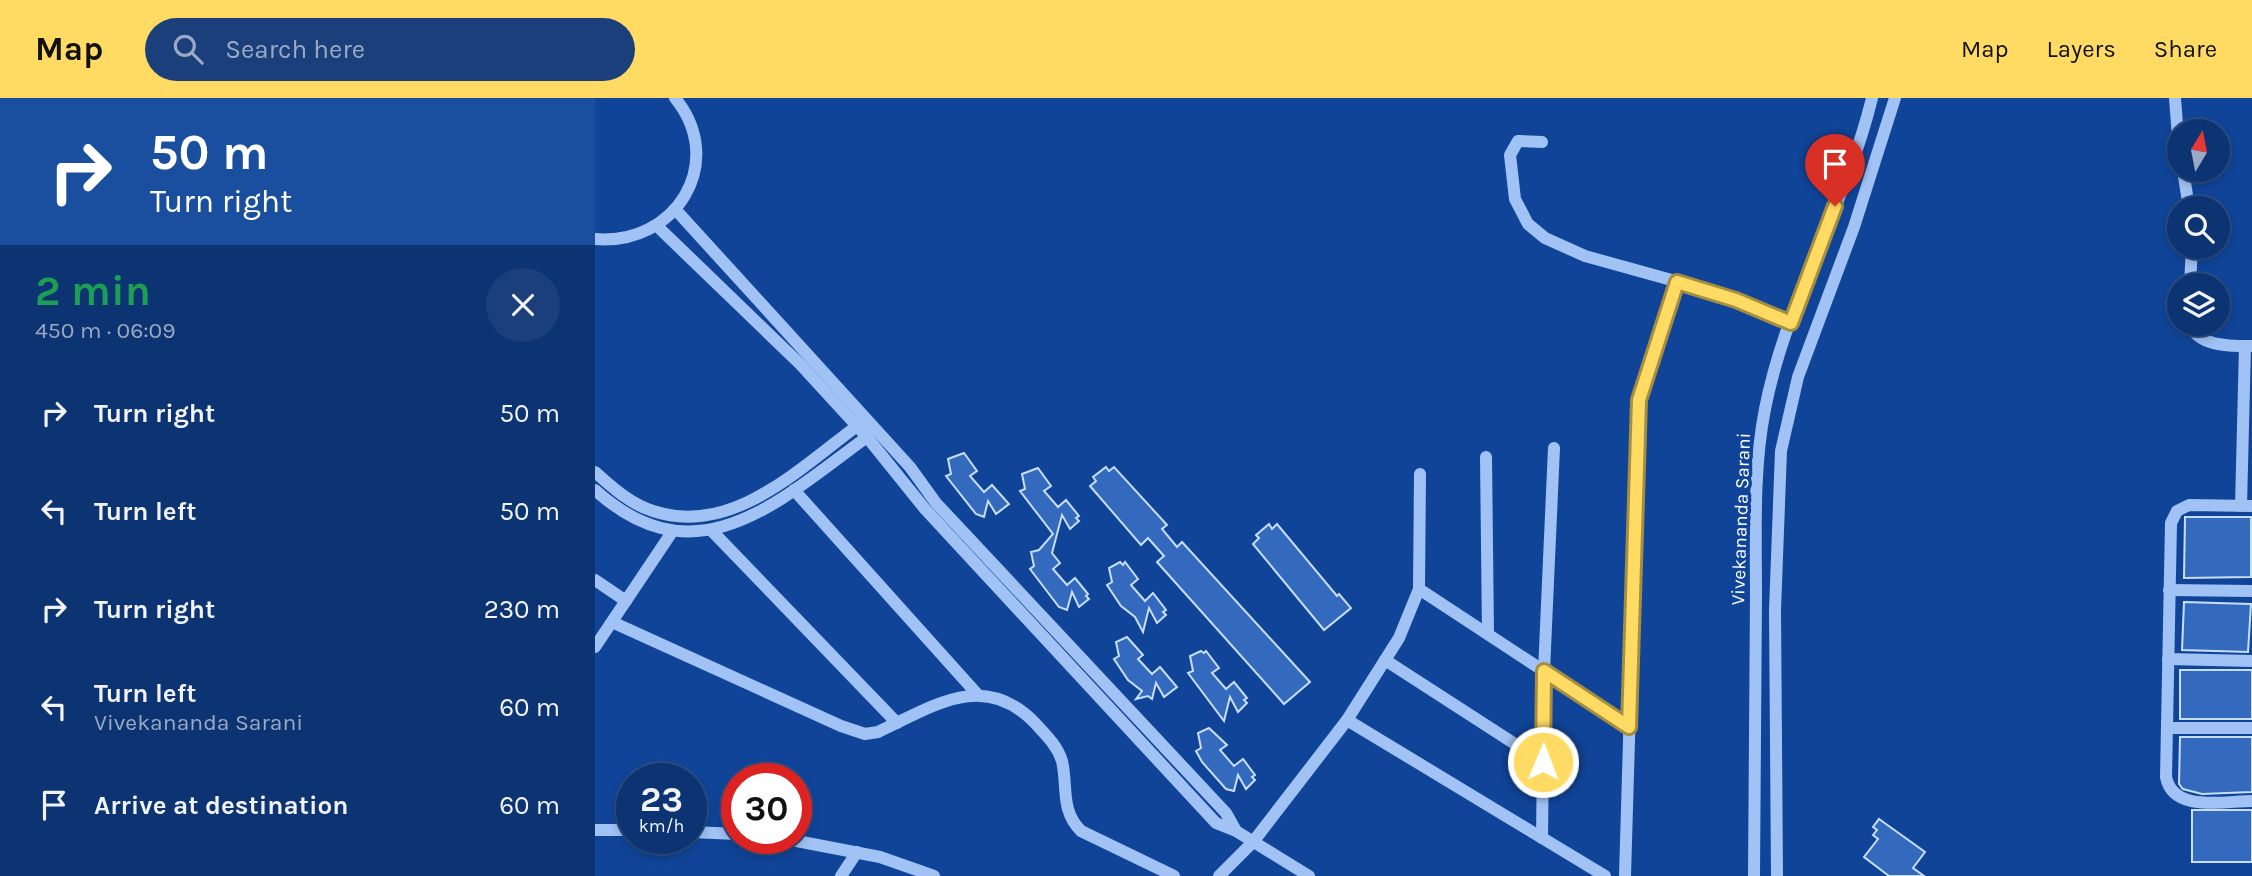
<!DOCTYPE html>
<meta charset="utf-8">
<style>
body{margin:0;font-family:Karla,sans-serif;background:#1a3f7a;color:#f1f3f6;height:100vh;display:flex;flex-direction:column;font-size:26px;white-space:nowrap}
*{box-sizing:border-box;margin:0}
p{font-size:23px;color:#9aaac4}
.icon{flex:none;width:38px;height:38px;fill:none;stroke:currentColor;stroke-width:2;stroke-linecap:round;stroke-linejoin:round}
.map{position:relative;flex:1;overflow:hidden}
.drawer{display:flex;flex-direction:column;background:#0c3372;width:595px}
.drawer>*{flex:none}
.guide{background:#1a4fa0;color:#fff;overflow:hidden}
.needle{width:46px;rotate:10deg}
.tools{position:absolute;left:1572px;top:21px;display:grid;gap:14px}
.tools a{display:grid;place-items:center;width:63px;height:63px;border-radius:50%;background:#0c3372;box-shadow:0 4px 10px #0003,0 0 0 2px #2c4e84;font-size:35px}
.speed{position:absolute;left:21px;top:665px;display:flex;gap:14px;font-size:35px;font-weight:700;text-align:center}
.speed>*{display:grid;place-content:center;width:91px;height:91px;border-radius:50%;background:#0c3372;box-shadow:0 4px 10px #0003,0 0 0 2px #2c4e84;line-height:1}
.speed small{font-size:18px;font-weight:400}
.speed .limit{border:10px solid #d22;background:#fff;color:#111}
.pin{position:absolute;display:grid;place-items:center;width:60px;height:60px;color:#fff;margin:-72px -30px;border-radius:50% 50% 50% 0;rotate:-45deg;box-shadow:0 0 7px #0007}
.pin .icon{rotate:45deg}
.me{position:absolute;width:77px;margin:-38px;rotate:1deg;stroke-linejoin:round;filter:drop-shadow(0 0 5px #0008)}
.turn{display:flex;align-items:center;gap:24px;height:147px;padding:0 35px;font-size:32px}
.turn .icon{width:91px;height:91px;stroke-width:2.5}
.turn b{display:block;font-size:49px;line-height:60px}
.round{display:grid;place-items:center;flex:none;width:74px;height:74px;border-radius:37px;background:#1a3f7a}
.head{display:flex;align-items:center;justify-content:space-between;height:119px;padding:0 35px}
h1{font-size:42px;font-weight:700;line-height:52px;color:#1e9e55}
ul{padding:0;list-style:none}
li{display:flex;align-items:center;gap:21px;height:98px;padding:0 35px}
li div{flex:1}
li b{display:block;font-size:26px}
li em{font-style:normal}
header{display:flex;align-items:center;gap:42px;box-sizing:border-box;height:98px;padding:0 35px;background:#ffdb64;color:#111}
header strong{font-size:33px}
nav{display:flex;gap:38px;margin-inline-start:auto;font-size:24px}
.search{width:490px;height:63px;background:#1a3f7a;display:flex;align-items:center;gap:18px;box-sizing:border-box;padding:0 24px;border-radius:38px;color:#9aaac4;font-size:26px}
main{display:flex;flex:1;min-height:0}
.map>svg:first-child{display:block}
.building{fill:#346abe;stroke:#c9defe;stroke-width:2}
.lines{fill:none;stroke-linecap:round;stroke-linejoin:round}
.minor{stroke:#a1c2f4;stroke-width:12}
.route-casing{stroke:#a68e41;stroke-width:18}
.route{stroke:#ffdb64;stroke-width:12}
.labels{text-anchor:middle;stroke-width:7;stroke-linejoin:round;paint-order:stroke}
.street-label{font-size:19px;fill:#fff;stroke:#104498}
</style>
<header>
<strong>Map</strong>
<div class="search"><svg class="icon" aria-label="search" viewBox="0 0 24 24"><circle cx="10" cy="10" r="6"/><path d="M15 15l6 6"/></svg>Search here</div>
<nav><a>Map</a><a>Layers</a><a>Share</a></nav>
</header>
<main>
<section class="drawer">
<div class="guide">
<div class="turn"><svg class="icon" aria-label="right" viewBox="0 0 24 24"><path d="M7 20v-9h11M14 6l5 5-5 5"/></svg><div><b>50 m</b>Turn right</div></div>
</div>
<div class="head"><div><h1>2 min</h1><p>450 m · 06:09</p></div><a class="round"><svg class="icon" aria-label="close" viewBox="0 0 24 24"><path d="M6 6l12 12M18 6L6 18"/></svg></a></div>
<ul>
<li><svg class="icon" aria-label="right" viewBox="0 0 24 24"><path d="M7 20v-9h11M14 6l5 5-5 5"/></svg><div><b>Turn right</b></div><em>50 m</em></li>
<li><svg class="icon" aria-label="left" viewBox="0 0 24 24"><path d="M17 20v-9H6M10 6l-5 5 5 5"/></svg><div><b>Turn left</b></div><em>50 m</em></li>
<li><svg class="icon" aria-label="right" viewBox="0 0 24 24"><path d="M7 20v-9h11M14 6l5 5-5 5"/></svg><div><b>Turn right</b></div><em>230 m</em></li>
<li><svg class="icon" aria-label="left" viewBox="0 0 24 24"><path d="M17 20v-9H6M10 6l-5 5 5 5"/></svg><div><b>Turn left</b><p>Vivekananda Sarani</p></div><em>60 m</em></li>
<li><svg class="icon" aria-label="arrive" viewBox="0 0 24 24"><path d="M6 21V4h12l-3 4 3 4H6"/></svg><div><b>Arrive at destination</b></div><em>60 m</em></li>
</ul>
</section>
<div class="map">
<svg width="1657" height="778" viewBox="0 0 1657 778">
<rect width="100%" height="100%" fill="#104498"/>
<g class="building">
<path d="M369,355L382,373L375,378L389,394L397,387L414,406L401,416L393,403L389,419L381,416L351,378L356,376L353,361Z"/>
<path d="M511,369L514,373L519,369L572,427L567,431L582,449L587,444L715,584L689,606L562,464L569,458L553,440L546,447L495,388L501,383L498,379Z"/>
<path d="M443,370L456,388L449,393L463,409L471,402L484,418L481,420L484,423L475,431L467,417L457,455L465,465L458,471L472,487L480,480L493,496L491,498L494,501L484,509L477,494L472,512L464,509L435,471L439,468L436,454L444,452L458,436L425,393L430,391L427,376Z"/>
<path d="M1590,419H1656V479L1589,480Z"/>
<path d="M674,426L677,431L682,426L742,498L744,496L756,510L729,532L658,446L664,440L661,437Z"/>
<path d="M525,464L528,467L530,464L543,481L536,487L550,503L558,495L571,512L568,514L571,517L562,525L554,510L548,534L540,519L526,508L512,487L517,484L514,470Z"/>
<path d="M1589,504L1656,506L1653,554L1587,552Z"/>
<path d="M532,539L548,557L543,561L557,576L565,569L582,589L569,599L561,585L557,601L553,598L541,601L547,593L533,582L519,561L524,558L521,544Z"/>
<path d="M606,553L609,555L611,553L624,570L617,575L631,591L639,584L652,600L649,602L652,605L643,614L635,599L629,623L593,575L598,573L595,558Z"/>
<rect x="1585" y="572" width="72" height="49"/>
<path d="M614,630L632,647L625,652L639,668L648,661L660,677L657,679L660,682L651,691L643,677L639,693L631,691L607,664L601,653L606,650L603,635Z"/>
<path d="M1585,639H1657V694L1607,696L1588,691L1584,686Z"/>
<rect x="1597" y="712" width="60" height="52"/>
<path d="M1284,721L1330,754L1318,770L1329,778H1294L1269,759L1283,741L1278,737L1282,732L1278,729Z"/>
</g>
<g class="lines">
<g class="minor">
<path d="M1580,0L1584,52"/>
<path d="M947,44L923,43L915,57L920,101L933,126L950,140L990,158L1109,191L1196,225"/>
<path d="M1588,72L1594,110"/>
<path d="M80,111L315,369L341,405L631,715L641,733"/>
<path d="M62,128L205,266L272,339L330,411L621,725L641,733L714,778"/>
<path d="M0,141C80,148 133,65 80,0"/>
<path d="M1595,187L1597,149"/>
<path d="M1595,226C1602,249 1637,248 1657,248"/>
<path d="M891,359L893,536"/>
<path d="M0,374C17,389 35,406 58,413C136,439 204,371 262,328"/>
<path d="M0,392C102,484 184,403 272,339"/>
<path d="M199,392L383,597"/>
<path d="M1646,408L1650,248"/>
<path d="M1657,408L1594,407L1582,413L1576,425L1571,679C1578,715 1629,703 1657,703"/>
<path d="M117,433L302,625"/>
<path d="M0,482L31,503"/>
<path d="M824,491L1034,629"/>
<path d="M1574,492L1657,493"/>
<path d="M17,524L246,628L270,636L283,634C337,609 388,572 439,624C450,636 462,647 467,663C473,689 465,712 486,733L579,778"/>
<path d="M0,549L77,434"/>
<path d="M1573,561L1657,563"/>
<path d="M790,562L948,664"/>
<path d="M752,622L1010,778"/>
<path d="M1572,630H1657"/>
<path d="M0,732H37"/>
<path d="M96,734L142,736"/>
<path d="M186,740L285,759L339,778"/>
<path d="M947,740L949,573L959,350"/>
<path d="M246,778L262,754"/>
<path d="M624,778L658,744L752,622L804,540L824,491L825,376"/>
<path d="M1030,778L1044,302L1081,184"/>
<path d="M1159,778C1160,684 1160,590 1161,496C1161,436 1158,371 1170,311C1191,203 1251,107 1277,0"/>
<path d="M1182,778L1180,512L1186,353L1203,279L1259,129L1300,0"/>
</g>
</g>
<g class="lines">
<defs>
<path id="route" d="M948,664L949,573L1034,629L1044,302L1082,184L1141,202L1196,225L1240,108"/>
</defs>
<use href="#route" class="route-casing"/>
<use href="#route" class="route"/>
</g>
<g class="labels">
<g class="street-label">
<text transform="translate(1145 421) rotate(-88)" y="7">Vivekananda Sarani</text>
</g>
</g>
</svg>
<div class="tools">
<a><svg class="needle" viewBox="-14 -14 28 28"><path d="M0-13l5 13h-10z" fill="#e53935"/><path d="M0 13l5-13h-10z" fill="#9aaac4"/></svg></a>
<a><svg class="icon" aria-label="search" viewBox="0 0 24 24"><circle cx="10" cy="10" r="6"/><path d="M15 15l6 6"/></svg></a>
<a><svg class="icon" aria-label="layers" viewBox="0 0 24 24"><path d="M12 4l9 5-9 5-9-5zM3 14l9 5 9-5"/></svg></a>
</div>
<div class="speed"><div>23<small>km/h</small></div><div class="limit">30</div></div>
<div class="pin" style="left:1240px;top:108px;background:#d93025"><svg class="icon" aria-label="arrive" viewBox="0 0 24 24"><path d="M6 21V4h12l-3 4 3 4H6"/></svg></div>
<svg class="me" style="left:948px;top:664px" viewBox="-20 -20 40 40"><circle r="17" fill="#ffdb64" stroke="#fff" stroke-width="3"/><path d="M0-11L8 9 0 5-8 9z" fill="#fff"/></svg>
</div>
</main>
